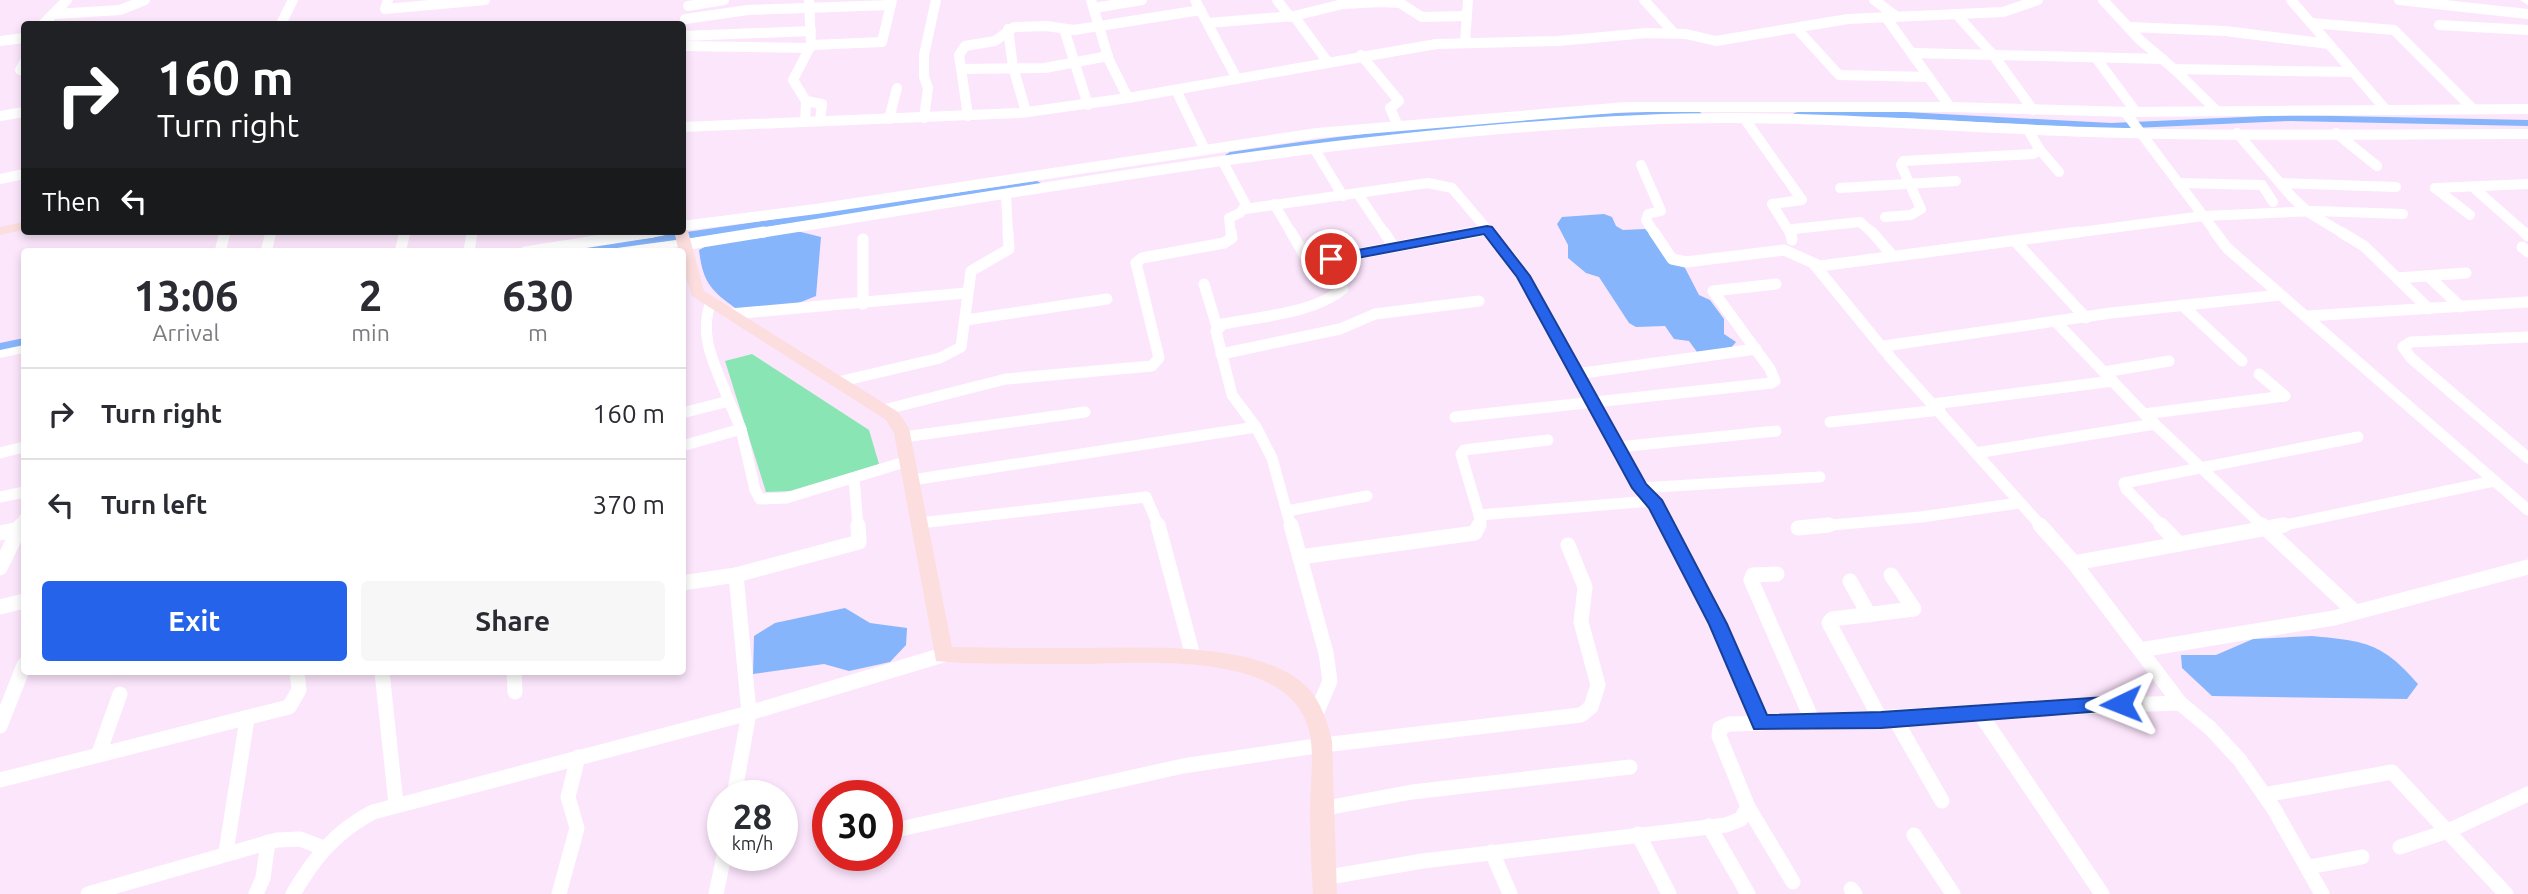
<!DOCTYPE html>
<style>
body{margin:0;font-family:Ubuntu,sans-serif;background:#f7f7f7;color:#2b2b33;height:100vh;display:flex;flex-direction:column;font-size:26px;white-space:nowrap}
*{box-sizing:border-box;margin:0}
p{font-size:23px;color:#7c7c81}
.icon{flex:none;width:38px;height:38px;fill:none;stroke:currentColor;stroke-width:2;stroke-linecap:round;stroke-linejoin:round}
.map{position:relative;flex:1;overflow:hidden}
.panel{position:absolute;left:21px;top:248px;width:665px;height:427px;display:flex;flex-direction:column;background:#fff;border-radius:7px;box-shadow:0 4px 10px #0003}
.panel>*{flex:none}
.hud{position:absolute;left:21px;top:21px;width:665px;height:214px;border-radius:7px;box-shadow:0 4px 10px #0003;background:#202124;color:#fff;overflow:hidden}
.speed{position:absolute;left:707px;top:780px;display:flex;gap:14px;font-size:35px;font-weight:700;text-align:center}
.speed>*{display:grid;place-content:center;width:91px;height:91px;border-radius:50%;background:#fff;box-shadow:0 4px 10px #0003;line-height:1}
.speed small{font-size:18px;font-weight:400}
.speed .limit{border:10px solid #d22;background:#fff;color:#111}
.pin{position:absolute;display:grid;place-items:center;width:60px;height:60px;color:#fff;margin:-30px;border:4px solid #fff;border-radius:50%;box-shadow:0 2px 7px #0007}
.me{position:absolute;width:77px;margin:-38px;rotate:268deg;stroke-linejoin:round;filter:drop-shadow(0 0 5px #0008)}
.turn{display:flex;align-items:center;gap:24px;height:147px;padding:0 21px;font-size:32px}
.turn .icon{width:91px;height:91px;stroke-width:2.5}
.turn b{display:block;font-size:49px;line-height:60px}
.then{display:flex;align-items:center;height:66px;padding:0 21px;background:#0003;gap:14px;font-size:26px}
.eta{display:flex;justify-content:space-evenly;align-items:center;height:119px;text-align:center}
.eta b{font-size:42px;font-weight:700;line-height:49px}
.action{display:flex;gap:14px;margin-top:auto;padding:14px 21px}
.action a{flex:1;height:80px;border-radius:7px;background:#2563eb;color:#fff;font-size:28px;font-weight:700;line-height:80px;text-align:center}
.action a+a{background:#f7f7f7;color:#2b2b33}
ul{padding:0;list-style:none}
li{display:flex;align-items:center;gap:21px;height:91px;padding:0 21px;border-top:2px solid #e1e1e2}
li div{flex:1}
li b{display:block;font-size:26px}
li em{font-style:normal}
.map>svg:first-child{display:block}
.green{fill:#89e5b4}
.water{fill:#86b5fb}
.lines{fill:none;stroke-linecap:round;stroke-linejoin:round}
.canal{fill:#86b5fb;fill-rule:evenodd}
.minor-far2{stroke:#fff;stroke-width:10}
.minor-far1{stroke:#fff;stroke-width:11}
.minor{stroke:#fff;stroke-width:15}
.tertiary{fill:#fff;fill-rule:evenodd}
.secondary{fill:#fcdede;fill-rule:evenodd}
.route{fill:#2563eb;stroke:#184099;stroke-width:2}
</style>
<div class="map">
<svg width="2528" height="894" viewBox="0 0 2528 894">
<rect width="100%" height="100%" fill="#fce6fc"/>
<path class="green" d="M752,354L869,430L879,464L792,491L766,492L725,361Z"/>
<g class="water">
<path d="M1604,214L1612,217L1616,226L1623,230L1645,229L1684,266L1699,295L1710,300L1724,319V334L1736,342L1730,349L1697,352L1689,341L1674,339L1665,326L1636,327L1629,323L1599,277L1586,273L1568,258V245L1557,224L1562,217Z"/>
<path d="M797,231L821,237L816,296L791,306L738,310C711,291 703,283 699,250L710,244Z"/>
<path d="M845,608L870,623L907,628L906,645L890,662L849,671L824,664L753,674L754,636L775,623Z"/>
<path d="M2312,636C2364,641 2382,642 2418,684L2407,699L2212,696L2182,668L2181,655H2216L2253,639Z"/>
</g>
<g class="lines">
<g class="canal">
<path d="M1698,111L1703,114L1702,116L1581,120L1464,129L1230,158L1225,155L1230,152C1386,129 1541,112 1698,111Z"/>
<path d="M1798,112H1905L2111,123L2290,115L2528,120V126L2290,121L2111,129L1905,118L1794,117V113Z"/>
<path d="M1037,181L1043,184L1041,186L601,252H571L577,248Z"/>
<path d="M24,338V346L0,351V343Z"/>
</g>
<g class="minor-far2">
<path d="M388,0L385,9L485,0"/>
<path d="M1091,0L1109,60L1128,98"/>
<path d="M1195,0L1237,79"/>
<path d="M1277,0L1290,17"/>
<path d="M1644,0L1674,33"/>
<path d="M1874,0L1896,16"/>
<path d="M2103,0L2140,40L2174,69L2353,72"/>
<path d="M2291,0L2386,110"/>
<path d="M2399,0L2528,14"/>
<path d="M688,6L724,0"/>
<path d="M1094,8L1142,0"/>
<path d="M55,14L120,10L145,0"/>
<path d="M1956,14L1994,56L2033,110"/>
<path d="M1294,16L1327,61"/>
<path d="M1885,16L1950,107"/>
<path d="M685,19L748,10L891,5"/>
<path d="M1208,23L1294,16L1343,4L1381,2L1400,3L1422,17L1467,16"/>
<path d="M2311,23L2394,30L2473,109"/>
<path d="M43,24L67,0"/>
<path d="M281,24L293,0"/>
<path d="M2439,25L2528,30"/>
<path d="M2129,27L2225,31L2329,44"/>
<path d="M1008,29L1013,67L1026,112"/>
<path d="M1064,29L1088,105"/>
<path d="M1797,29L1839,75L1929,77"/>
<path d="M682,36L811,31"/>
<path d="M0,41L24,38"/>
<path d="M1465,42L1468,0"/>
<path d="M811,45L882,42L892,0"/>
<path d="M682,46L810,48"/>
<path d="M1913,53L2163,59"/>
<path d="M1361,55L1399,101L1390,108L1398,126"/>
<path d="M2096,58L2136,112"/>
<path d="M961,69L1045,68L1108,56"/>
<path d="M2174,69L2217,111"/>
<path d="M20,70L24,63"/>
<path d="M1176,90L1205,150"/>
<path d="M806,101L822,104L820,121"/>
<path d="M2125,112L2217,234"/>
<path d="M0,116L24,112"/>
<path d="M968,116L959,55L965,46L995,41L1014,27L1047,26L1074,30L1201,10"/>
<path d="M924,118L928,88L924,77V55L936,0"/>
<path d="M1744,118L1802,200L1772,204L1790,233"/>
<path d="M889,119L897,88"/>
<path d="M805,122L806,101L793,80L811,45L809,0"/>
<path d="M682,127L1020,113L1128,98L1436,44L1558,41L1647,33L1686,34L1716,41L1848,19L2003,12L2038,0"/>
<path d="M2237,133L2292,197L2308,212L2344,234"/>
<path d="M2336,133L2377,166"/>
<path d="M1315,150L1343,196"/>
<path d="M2040,150L2059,172"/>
<path d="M1223,162L1246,205L1240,213L1229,218L1231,234"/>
<path d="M1641,165L1661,211L1648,214L1646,220L1655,234"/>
<path d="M0,179L24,174"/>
<path d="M2178,183L2262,185L2273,202"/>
<path d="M2280,183L2396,187"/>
<path d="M1840,188L1956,181"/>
<path d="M2435,188L2528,184"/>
<path d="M2435,188L2470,215"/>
<path d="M2474,188L2526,234"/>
<path d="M1358,194L1385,234"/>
<path d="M1006,195L1008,234"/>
<path d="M1274,204L1292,234"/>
<path d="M1245,209L1428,183L1452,188L1491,234"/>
<path d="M1885,217L1911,215L1921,209L1901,165L1903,161L2033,154L2040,150L2028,130"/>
<path d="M682,226L816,209L1317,133L1626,107H1950L2131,112L2528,109"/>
<path d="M224,234L225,231"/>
<path d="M270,234L271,231"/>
<path d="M404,234L405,231"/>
<path d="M472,234V231"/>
<path d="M641,234L661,231"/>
<path d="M753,234C1047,188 1343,133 1641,120C1791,113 1939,127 2089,132C2235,137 2382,134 2528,134"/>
<path d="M1465,234L1487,230"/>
<path d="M1790,234L1793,229L1860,222L1874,234"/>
<path d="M2065,234L2204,216L2315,211L2403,214"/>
</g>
<g class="minor-far1">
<path d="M1291,232L1309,263L1475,232"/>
<path d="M1384,232L1394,247"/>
<path d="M1489,232L1512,259L1640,488L1656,505L1668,527"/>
<path d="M1654,232L1672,259L1686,262L1784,250L1820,266L2079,232"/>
<path d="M1791,232L1792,240"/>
<path d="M1872,232L1892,255"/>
<path d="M2215,232L2227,248L2528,510"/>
<path d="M2341,232L2364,246L2429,309"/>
<path d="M2524,232L2528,236"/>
<path d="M863,239V304"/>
<path d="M2015,241L2086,318"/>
<path d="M683,245L764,232"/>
<path d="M2522,247L2528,252"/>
<path d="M220,252L225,232"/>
<path d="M266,252L271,232"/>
<path d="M400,252L405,232"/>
<path d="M469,252L472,232"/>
<path d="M525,252L653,232"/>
<path d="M1813,263L1885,351"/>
<path d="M2428,276L2461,307"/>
<path d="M2397,278L2466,273"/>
<path d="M1204,284L1217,327"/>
<path d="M2182,305L2242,361"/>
<path d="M730,314L966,293"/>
<path d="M2308,316L2528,302"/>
<path d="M966,320L1107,299"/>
<path d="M2056,322L2144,414L2285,396"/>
<path d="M2528,337L2411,342L2403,347L2411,358L2528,458"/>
<path d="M1221,354L1340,329L1375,314L1479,301"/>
<path d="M2104,372L2169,361"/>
<path d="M1576,374L1756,349"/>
<path d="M2259,374L2285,396"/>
<path d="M838,382L940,358L961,347L971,271L1009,249L1008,232"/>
<path d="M729,401L741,429L755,490L760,499L786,498L908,461"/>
<path d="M1933,404L2113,381"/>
<path d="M883,410L1006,379L1152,366L1159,358L1136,263L1142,258L1224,243L1232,238L1231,232"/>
<path d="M682,413L729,401C717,369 697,336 711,302"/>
<path d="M2144,414L2264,527"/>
<path d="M1455,417L1772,383L1775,381L1770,369L1713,291L1776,284"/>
<path d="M1830,422L1940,410"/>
<path d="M904,437L1085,412"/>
<path d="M682,446L741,429"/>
<path d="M1618,447L1776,431"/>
<path d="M0,453L24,447"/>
<path d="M1976,453L2155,424"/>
<path d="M854,478L858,527"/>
<path d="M912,480L1256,427"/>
<path d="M1640,488L1820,477"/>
<path d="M0,497L24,492"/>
<path d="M1287,511L1367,496"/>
<path d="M1479,515L1652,501"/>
<path d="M920,523L1146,497L1159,527"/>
<path d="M20,527L24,519"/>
<path d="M1291,527L1272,458L1256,427L1232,395L1216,331L1223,324C1262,316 1312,314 1343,289"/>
<path d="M1478,527L1481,522L1461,454L1464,450L1548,440"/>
<path d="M1810,527L1921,517L2019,503"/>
<path d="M2042,527L1889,356L1884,346L2111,313L2280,295"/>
<path d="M2163,527L2126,489L2124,483L2358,437"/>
<path d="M2276,527L2494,481"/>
</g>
<g class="minor">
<path d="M1158,525L1193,656"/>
<path d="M1291,525L1326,653L1330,681L1315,716"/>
<path d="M1667,525L1710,608L1761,723"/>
<path d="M2040,525L2074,563L2180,703L2210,728L2239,759L2274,809L2322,894"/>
<path d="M2262,525L2355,612"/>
<path d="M1798,528L1829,525"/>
<path d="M0,533L20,529"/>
<path d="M2179,544L2284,525"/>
<path d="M1300,557L1475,533L1479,525"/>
<path d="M2074,563L2179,544L2161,525"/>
<path d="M0,568L21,525"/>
<path d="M1777,574L1753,575L1751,580L1813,722"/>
<path d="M1850,581L1869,615"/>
<path d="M682,583L736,575L859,542L858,525"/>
<path d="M0,607L24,601"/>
<path d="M2140,650L2334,618L2528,567"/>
<path d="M382,672L396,804"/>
<path d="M514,672L515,692"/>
<path d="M1979,712L2102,894"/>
<path d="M1895,719L1942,801"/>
<path d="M1881,720L1829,623L1832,619L1914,609L1891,575"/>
<path d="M0,726L24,665"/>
<path d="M99,753L120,694"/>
<path d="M0,780L289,707L299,690L297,672"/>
<path d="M2264,795L2392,772L2506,894"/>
<path d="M734,796L749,713L736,575"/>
<path d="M1748,807L1793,882"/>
<path d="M1321,809L1412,792L1630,767"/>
<path d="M1709,826L1748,894"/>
<path d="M887,832L1183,766L1323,745L1581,715L1591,707L1598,685L1581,622L1585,587L1568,545"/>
<path d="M1638,834L1669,894"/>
<path d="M1914,835L1953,894"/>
<path d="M2400,847L2448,831L2528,794"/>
<path d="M226,852L247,719"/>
<path d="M1492,852L1510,894"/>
<path d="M2309,867L2362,857"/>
<path d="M1323,878L1423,861L1726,825L1741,819L1748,807L1719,736L1720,728L1729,724C1880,720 2029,707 2180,703"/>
<path d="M1851,889L1855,894"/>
<path d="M88,894L277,840L300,839L321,847"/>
<path d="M256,894L263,878L268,842"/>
<path d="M293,894C314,858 335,832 373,812L749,713L943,655"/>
<path d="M559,894L577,828L568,797L578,757"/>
<path d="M716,894L724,856"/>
</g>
<g class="tertiary">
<path d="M2520,0H2528V5Z"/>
<path d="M683,239L687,240V246L643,252H611L617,248Z"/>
<path d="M24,345V353L0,358V350Z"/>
</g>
<g class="secondary">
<path d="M24,222V230L0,235V227Z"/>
<path d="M682,227L688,231L704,291L898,412L909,428L952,647C995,648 1037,648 1080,648C1144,648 1260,640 1308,688C1321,702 1328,723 1332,741L1337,894H1313C1311,866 1310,837 1310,809C1310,781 1316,750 1307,724C1282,651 1144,663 1083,664C1042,664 1001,664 960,663L936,661L894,433L886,420L692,296L682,266V252H679L674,231H682Z"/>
</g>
</g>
<path class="route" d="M1487,226L1492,227L1530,276L1646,484L1662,500L1727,624L1767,715L1881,712L2121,696L2128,698L2130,704L2128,709L1881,728L1754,729L1709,624L1649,508L1632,488L1517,277L1484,234L1331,263L1324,259L1331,255Z"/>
</svg>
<div class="speed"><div>28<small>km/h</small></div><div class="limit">30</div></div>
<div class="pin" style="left:1331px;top:259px;background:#d93025"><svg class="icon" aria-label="arrive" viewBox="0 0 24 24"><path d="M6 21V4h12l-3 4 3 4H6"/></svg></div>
<svg class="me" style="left:2121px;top:704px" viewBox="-20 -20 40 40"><path d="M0-17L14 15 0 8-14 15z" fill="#2563eb" stroke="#fff" stroke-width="4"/></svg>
<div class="hud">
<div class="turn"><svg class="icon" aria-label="right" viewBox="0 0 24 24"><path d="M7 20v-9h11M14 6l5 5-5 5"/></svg><div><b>160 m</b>Turn right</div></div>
<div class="then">Then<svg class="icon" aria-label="left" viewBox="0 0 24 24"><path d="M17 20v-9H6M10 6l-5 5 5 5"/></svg></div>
</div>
<section class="panel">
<div class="eta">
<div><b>13:06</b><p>Arrival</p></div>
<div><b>2</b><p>min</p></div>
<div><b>630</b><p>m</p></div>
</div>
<ul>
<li><svg class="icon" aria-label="right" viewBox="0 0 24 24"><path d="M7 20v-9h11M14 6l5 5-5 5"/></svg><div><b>Turn right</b></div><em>160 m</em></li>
<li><svg class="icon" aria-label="left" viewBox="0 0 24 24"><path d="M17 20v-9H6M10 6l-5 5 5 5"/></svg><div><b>Turn left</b></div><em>370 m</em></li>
</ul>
<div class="action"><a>Exit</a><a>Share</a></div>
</section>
</div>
